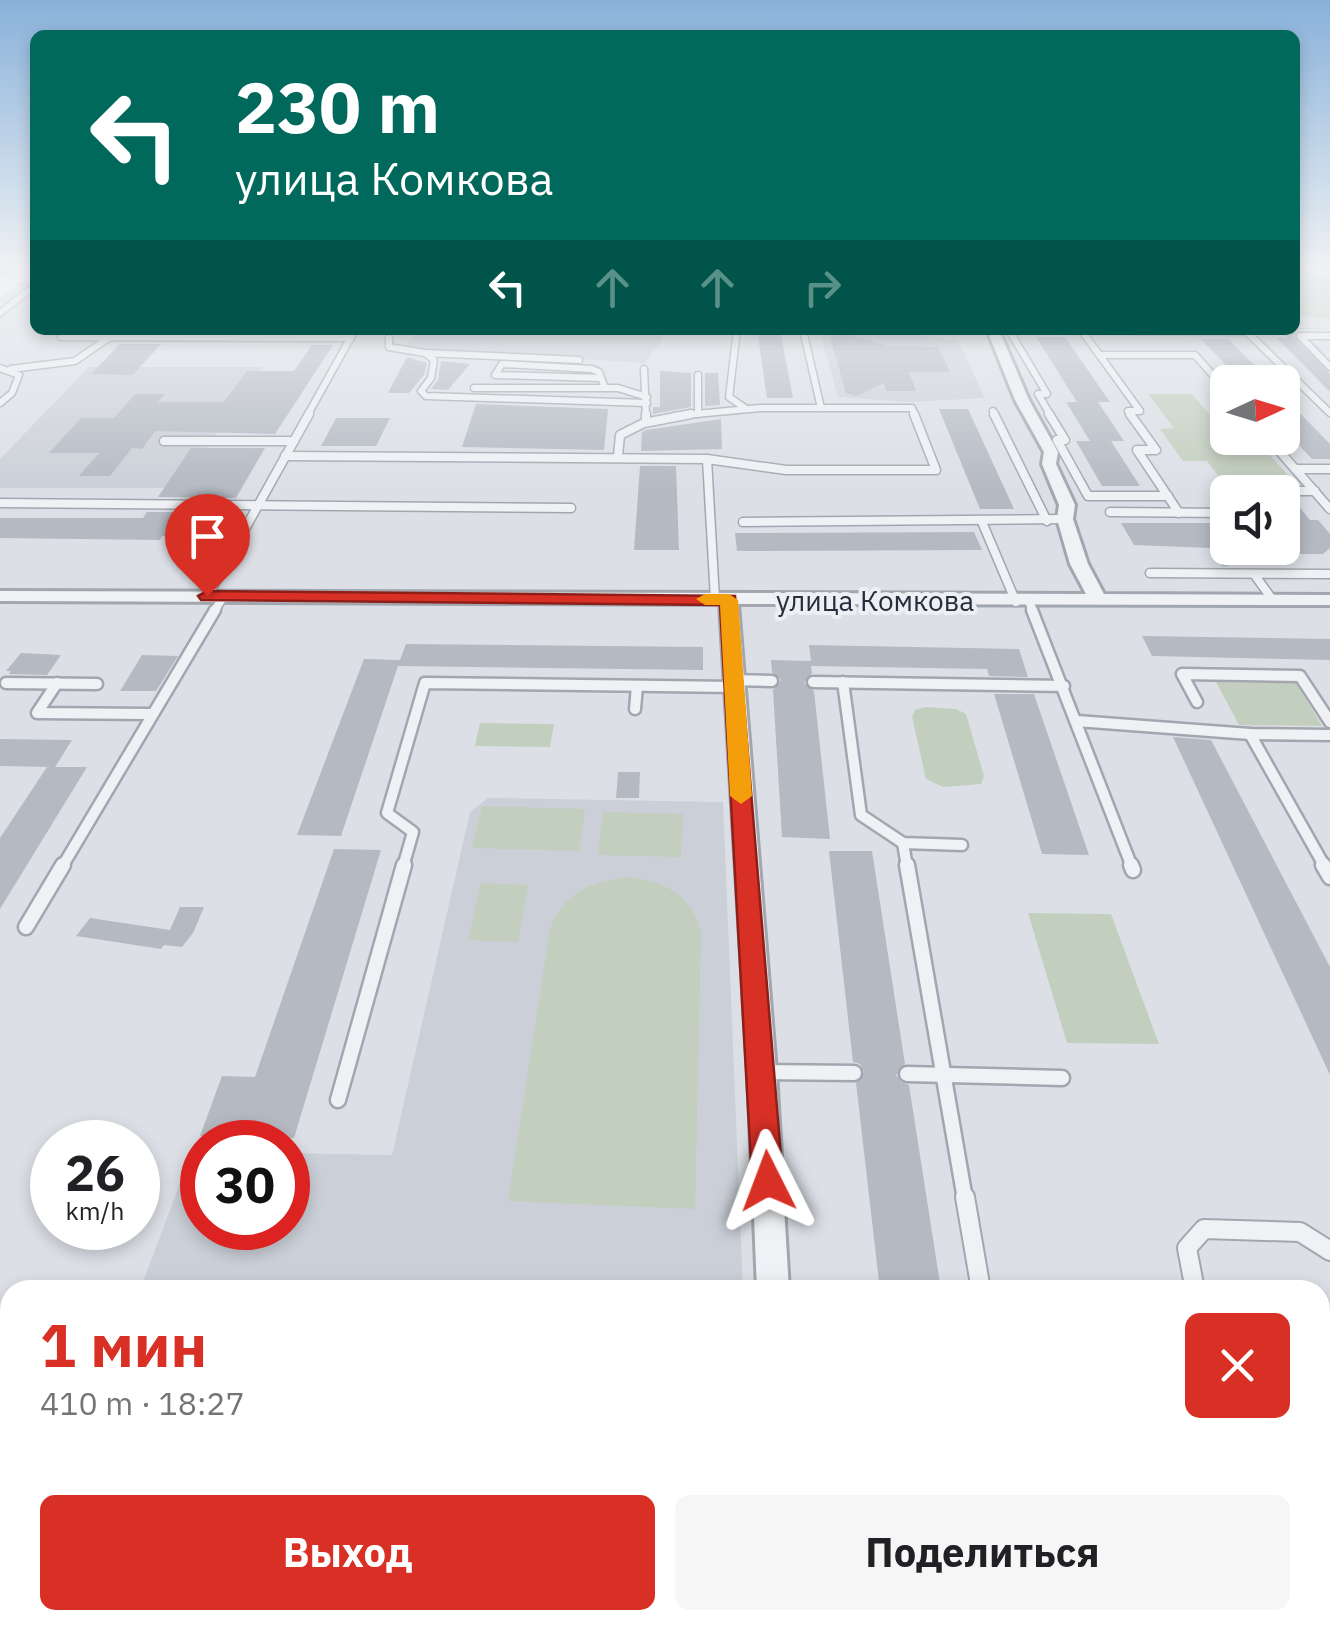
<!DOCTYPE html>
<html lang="ru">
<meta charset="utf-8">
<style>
body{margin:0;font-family:"IBM Plex Sans",sans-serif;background:#f6f6f6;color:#202124;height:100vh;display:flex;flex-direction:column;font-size:38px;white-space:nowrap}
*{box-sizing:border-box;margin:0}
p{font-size:32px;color:#757577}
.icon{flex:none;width:55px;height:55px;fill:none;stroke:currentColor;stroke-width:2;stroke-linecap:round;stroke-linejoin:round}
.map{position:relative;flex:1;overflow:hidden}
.side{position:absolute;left:0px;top:1280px;width:1330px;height:350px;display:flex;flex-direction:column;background:#fff;border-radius:30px 30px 0 0;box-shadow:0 5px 15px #0003}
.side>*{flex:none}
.banner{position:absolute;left:30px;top:30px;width:1270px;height:305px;border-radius:15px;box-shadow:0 5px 15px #0003;background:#00695c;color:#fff;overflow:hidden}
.needle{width:65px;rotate:86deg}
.buttons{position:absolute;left:1210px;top:365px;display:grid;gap:20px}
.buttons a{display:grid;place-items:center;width:90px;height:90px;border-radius:15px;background:#fff;box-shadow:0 5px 15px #0003;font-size:50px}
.speed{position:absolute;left:30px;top:1120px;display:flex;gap:20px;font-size:50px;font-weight:700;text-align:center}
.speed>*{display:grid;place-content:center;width:130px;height:130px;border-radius:50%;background:#fff;box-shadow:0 5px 15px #0003;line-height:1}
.speed small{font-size:25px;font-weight:400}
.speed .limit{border:15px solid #d22;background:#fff;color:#111}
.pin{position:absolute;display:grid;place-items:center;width:85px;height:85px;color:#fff;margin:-102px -42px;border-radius:50% 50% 50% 0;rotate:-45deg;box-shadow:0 0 10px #0007}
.pin .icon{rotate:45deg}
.me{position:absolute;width:110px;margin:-55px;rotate:357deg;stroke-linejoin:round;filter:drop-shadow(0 0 8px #0008)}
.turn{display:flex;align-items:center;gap:35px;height:210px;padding:0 40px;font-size:45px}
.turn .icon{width:130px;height:130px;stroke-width:2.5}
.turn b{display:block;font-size:70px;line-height:85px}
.lanes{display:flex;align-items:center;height:95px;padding:0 40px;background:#0003;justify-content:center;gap:50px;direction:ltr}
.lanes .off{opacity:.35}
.round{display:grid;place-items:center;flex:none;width:105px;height:105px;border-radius:15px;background:#f6f6f6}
.head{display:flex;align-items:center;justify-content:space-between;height:170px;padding:0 40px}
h1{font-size:60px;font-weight:700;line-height:75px;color:#d93025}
.cta{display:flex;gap:20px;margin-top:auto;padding:20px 40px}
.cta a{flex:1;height:115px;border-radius:15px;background:#d93025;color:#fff;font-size:40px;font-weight:700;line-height:115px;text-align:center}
.cta a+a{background:#f6f6f6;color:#202124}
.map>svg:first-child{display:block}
.built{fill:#cbcfd7}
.green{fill:#c2cfbe}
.building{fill:#b4b9c2}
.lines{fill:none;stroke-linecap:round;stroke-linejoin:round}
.service-far4-casing{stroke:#a2a7af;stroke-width:9}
.service-far3-casing{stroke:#a2a7af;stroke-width:11}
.service-far2-casing{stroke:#a2a7af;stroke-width:15}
.service-far1-casing{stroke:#a2a7af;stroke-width:19}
.service-casing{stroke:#a2a7af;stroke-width:22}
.minor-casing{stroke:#a2a7af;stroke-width:6}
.tertiary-casing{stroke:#a2a7af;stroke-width:5}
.service-far4{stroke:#eff1f4;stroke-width:6}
.service-far3{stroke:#eff1f4;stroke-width:8}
.service-far2{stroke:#eff1f4;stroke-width:10}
.service-far1{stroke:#eff1f4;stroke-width:14}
.service{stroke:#eff1f4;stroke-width:18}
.minor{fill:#eff1f4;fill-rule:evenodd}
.tertiary{fill:#eff1f4;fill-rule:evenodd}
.secondary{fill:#fff;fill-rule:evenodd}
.route{fill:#d93025;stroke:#8d1f18;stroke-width:2.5}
.slow{fill:#f59e0b}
.labels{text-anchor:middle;stroke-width:8;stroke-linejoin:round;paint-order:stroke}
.far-street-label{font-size:28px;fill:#272e3b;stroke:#eceff4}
</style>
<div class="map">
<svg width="1330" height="1630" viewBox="0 0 1330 1630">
<rect width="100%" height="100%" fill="#dce0e6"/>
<g class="built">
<path d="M422,330H662V340L645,363L400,348Z"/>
<path d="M837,332L912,334L958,341L985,398L910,402L838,397L821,336Z"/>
<path d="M89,367H262L180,488H0V459Z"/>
<path d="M488,798L723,802L743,1290H140L192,1151H202V1228H288V1153L392,1155L470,812Z"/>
<path d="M17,1620H757L758,1630H13Z"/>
</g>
<g class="green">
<path d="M1295,269L1330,277V319L1295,314Z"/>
<path d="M1148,394H1192L1208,413H1227L1228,438H1255L1294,482H1223L1207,461H1183L1160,429L1174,428Z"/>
<path d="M1216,682L1296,683L1322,726L1239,725Z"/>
<path d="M926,707L956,709L966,714L984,776L981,784L943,787L926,779L912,717L915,710Z"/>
<path d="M480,723L554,724L550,747L475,746Z"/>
<path d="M482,806L585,809L579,851L472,848Z"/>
<path d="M603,812L683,814L681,857L598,855Z"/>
<path d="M630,877C667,883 692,895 701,933L695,1209L508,1201L550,929C565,891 592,881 630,877Z"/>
<path d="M481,883L528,885L518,942L468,940Z"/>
<path d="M1028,913L1111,914L1159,1044L1067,1043Z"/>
</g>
<g class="building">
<path d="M1295,328H1330L1299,329L1293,336L1330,374V392L1277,338H1288L1280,330Z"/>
<path d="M757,330H780L793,398H767Z"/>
<path d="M840,332L888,346L938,347L950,372H909L916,391H886L884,383L856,396L846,393L830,337Z"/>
<path d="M1036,337H1065L1110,402H1098L1124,441H1111L1140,486H1102L1076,441H1090L1066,402H1077Z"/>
<path d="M1201,339H1228L1271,382H1242Z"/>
<path d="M120,344H161L133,375L91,374Z"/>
<path d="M312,345H333L275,434L155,431L142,449L132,448L110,476H79L99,453H49L81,418H114L135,394H165L158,402H224L247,371H294Z"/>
<path d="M407,357L427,363L424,375L409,393H388Z"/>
<path d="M441,361L470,364L448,390L431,389L438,380Z"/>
<path d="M660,371L691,373V407L653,414V407H660Z"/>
<path d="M705,373H718L720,405L705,406Z"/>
<path d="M1282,395L1330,444V459H1312L1282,427Z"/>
<path d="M476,404L608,409L604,450L462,447Z"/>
<path d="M939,409H968L1014,509H980Z"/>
<path d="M336,418H390L376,446H321Z"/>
<path d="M721,419L722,449L641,451L642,432L646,430Z"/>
<path d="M191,448H265L236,498L158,497Z"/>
<path d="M640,466H676L679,550H634Z"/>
<path d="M1282,498H1292L1310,520H1318L1330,534V548L1323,554H1282Z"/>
<path d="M147,512H196L181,536H162L160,540L0,538V518H143Z"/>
<path d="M1121,523H1228V566H1222L1210,548L1134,545Z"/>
<path d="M974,532L982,550L737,551L735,533Z"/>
<path d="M1142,636L1330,639V660L1152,656Z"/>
<path d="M406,644L703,647V670L398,666L341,836L297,835L364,659L400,660Z"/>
<path d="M809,645L1019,649L1028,677L989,676L987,669L811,666L812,673L804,683L814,691L830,839L782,837L773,690L781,680L772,672L771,660L811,661Z"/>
<path d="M21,653L61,655L47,675L9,674L11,671H6Z"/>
<path d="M142,655L178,656L156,691H120Z"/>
<path d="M994,694H1034L1089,855L1042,854Z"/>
<path d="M1173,737L1211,740L1330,967V1075Z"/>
<path d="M0,739L72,740L55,767L0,766Z"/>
<path d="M47,767H87L0,909V838Z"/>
<path d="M618,772H640L639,798H616Z"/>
<path d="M334,849L381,850L294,1138L200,1136L222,1076L255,1077Z"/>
<path d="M829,851H872L905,1064L896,1075L901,1082L909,1085L941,1290H880L856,1083L864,1072L860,1064L853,1062Z"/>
<path d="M180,907H204L193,933L182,947L164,945L161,949L76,936L90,918L170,930Z"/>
</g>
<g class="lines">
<defs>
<g id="service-far4">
<path d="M15,280L35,281"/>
<path d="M0,313L28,291"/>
<path d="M69,330L61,337L351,338"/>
<path d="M737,330L729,397L745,408"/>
<path d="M803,330L821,408"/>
<path d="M993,330L1247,332L1330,413"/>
<path d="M1009,330L1047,394H1038L1051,416"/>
<path d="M1082,331L1140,411H1128L1132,416"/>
<path d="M1300,336L1330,367"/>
<path d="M1300,336H1330"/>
<path d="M389,338V347L425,353L434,360L431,378L421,391L426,396L647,403"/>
<path d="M425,353L579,360"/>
<path d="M1100,355H1195L1228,392"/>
<path d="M0,368L19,375L12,393L0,403"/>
<path d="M11,369L75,361L110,337"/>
<path d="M644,369L646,416"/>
<path d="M698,375V414"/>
<path d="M601,378L495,375L502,364L592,369L599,372L605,388"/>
<path d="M474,388H618L647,397"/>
<path d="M993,411L995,416"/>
<path d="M307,416L355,330"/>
<path d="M674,416L760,408H912L915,416"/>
</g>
<g id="service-far3">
<path d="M646,414V422"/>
<path d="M994,414L1047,521"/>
<path d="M1049,414L1065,440H1057L1088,496H1168"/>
<path d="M1130,414L1156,450H1137L1179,513"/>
<path d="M1268,438L1330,509"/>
<path d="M164,441H294"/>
<path d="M285,456L707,459L715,599"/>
<path d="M618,456L620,435L644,423L691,414"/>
<path d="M707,459L786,470H936L914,414"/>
<path d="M1296,469H1330"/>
<path d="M1228,495L1224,491H1315"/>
<path d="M0,503L571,508"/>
<path d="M1110,512L1228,513"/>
<path d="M743,522L1065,519"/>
<path d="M982,522L1016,602"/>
<path d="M1150,573L1330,574"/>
<path d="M1254,574L1272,599"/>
<path d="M207,597L309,414"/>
<path d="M1029,601L1033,612"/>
<path d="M214,612L223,597"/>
</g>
<g id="service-far2">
<path d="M1032,610L1132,867"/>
<path d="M732,680L772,681"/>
<path d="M813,682L1064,686"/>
<path d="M843,682L861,815L903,843L962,845"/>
<path d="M6,683L97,684"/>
<path d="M57,683L37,713L150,714"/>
<path d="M1197,702L1182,674L1300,676L1330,722"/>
<path d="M635,709L637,686"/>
<path d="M1077,721L1250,734L1330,735"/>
<path d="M1250,734L1325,867"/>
<path d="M903,843L907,867"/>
<path d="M62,867L215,610"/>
<path d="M403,867L413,832L387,813L425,683L733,687"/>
</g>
<g id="service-far1">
<path d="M907,865L965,1199"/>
<path d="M1131,865L1133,870"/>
<path d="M1323,865L1330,877"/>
<path d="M26,927L63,865"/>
<path d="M762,1072L854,1073"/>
<path d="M907,1074L1062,1078"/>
<path d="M338,1100L404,865"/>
</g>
<g id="service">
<path d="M965,1197L981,1290"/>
<path d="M1195,1290L1187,1248L1204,1229L1300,1232L1330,1251"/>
<path d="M1299,1620L1302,1630"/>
</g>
<path id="minor" d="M987,330H999L1029,400L1058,452L1056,464L1075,505L1073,519L1088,564L1104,594L1330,595V605L738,604L776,1072L789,1290H757L748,1072L720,604L0,601V591L1086,594L1070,564L1057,519L1059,505L1042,464L1044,452L1015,400Z"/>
<path id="tertiary" d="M0,275L22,280L15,284L0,283Z"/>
</defs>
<use href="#service-far4" class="service-far4-casing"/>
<use href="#service-far3" class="service-far3-casing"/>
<use href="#service-far2" class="service-far2-casing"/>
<use href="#service-far1" class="service-far1-casing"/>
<use href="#service" class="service-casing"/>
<use href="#minor" class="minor-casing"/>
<use href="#tertiary" class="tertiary-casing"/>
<use href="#service-far4" class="service-far4"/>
<use href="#service-far3" class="service-far3"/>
<use href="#service-far2" class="service-far2"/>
<use href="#service-far1" class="service-far1"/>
<use href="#service" class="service"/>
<use href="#minor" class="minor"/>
<use href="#tertiary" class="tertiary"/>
<path class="secondary" d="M25,264H35V272L0,297V284Z"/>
</g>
<linearGradient id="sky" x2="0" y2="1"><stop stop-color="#88b1da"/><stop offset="0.54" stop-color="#eff1f4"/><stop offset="1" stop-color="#eff1f4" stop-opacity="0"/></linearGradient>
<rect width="1330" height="492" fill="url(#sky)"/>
<path class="route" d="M207,591L735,596L783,1181L778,1191L768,1195L757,1191L752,1181L720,605L201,600L198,596Z"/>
<path class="slow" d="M729,594L738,600L752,796L741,804L730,796L720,605H705L696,599L705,594Z"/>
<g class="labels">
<g class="far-street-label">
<text x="875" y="611">улица Комкова</text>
</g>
</g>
</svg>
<div class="buttons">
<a><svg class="needle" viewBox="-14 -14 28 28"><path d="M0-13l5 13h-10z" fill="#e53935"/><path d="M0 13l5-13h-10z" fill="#757577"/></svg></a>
<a><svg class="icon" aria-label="sound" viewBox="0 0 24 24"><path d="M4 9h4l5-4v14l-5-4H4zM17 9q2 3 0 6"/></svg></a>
</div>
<div class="speed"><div>26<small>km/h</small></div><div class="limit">30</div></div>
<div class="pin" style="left:207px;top:596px;background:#d93025"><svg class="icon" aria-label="arrive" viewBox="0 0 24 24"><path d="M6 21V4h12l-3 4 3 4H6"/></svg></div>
<svg class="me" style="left:768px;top:1181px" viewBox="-20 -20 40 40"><path d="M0-17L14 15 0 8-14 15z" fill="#d93025" stroke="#fff" stroke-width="4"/></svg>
<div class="banner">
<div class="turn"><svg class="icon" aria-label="left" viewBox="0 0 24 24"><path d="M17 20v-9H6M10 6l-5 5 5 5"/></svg><div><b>230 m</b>улица Комкова</div></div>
<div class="lanes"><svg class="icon" aria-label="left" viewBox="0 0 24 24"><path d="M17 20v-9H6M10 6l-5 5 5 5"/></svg><svg class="icon off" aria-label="ahead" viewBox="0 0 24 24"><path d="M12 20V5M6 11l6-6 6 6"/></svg><svg class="icon off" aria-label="ahead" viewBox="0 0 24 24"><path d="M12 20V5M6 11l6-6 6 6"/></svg><svg class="icon off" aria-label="right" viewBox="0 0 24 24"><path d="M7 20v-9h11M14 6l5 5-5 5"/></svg></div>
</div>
<section class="side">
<div class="head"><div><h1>1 мин</h1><p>410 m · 18:27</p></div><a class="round" style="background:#d93025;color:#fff"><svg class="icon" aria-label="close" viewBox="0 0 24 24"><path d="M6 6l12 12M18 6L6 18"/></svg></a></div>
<div class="cta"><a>Выход</a><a>Поделиться</a></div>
</section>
</div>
